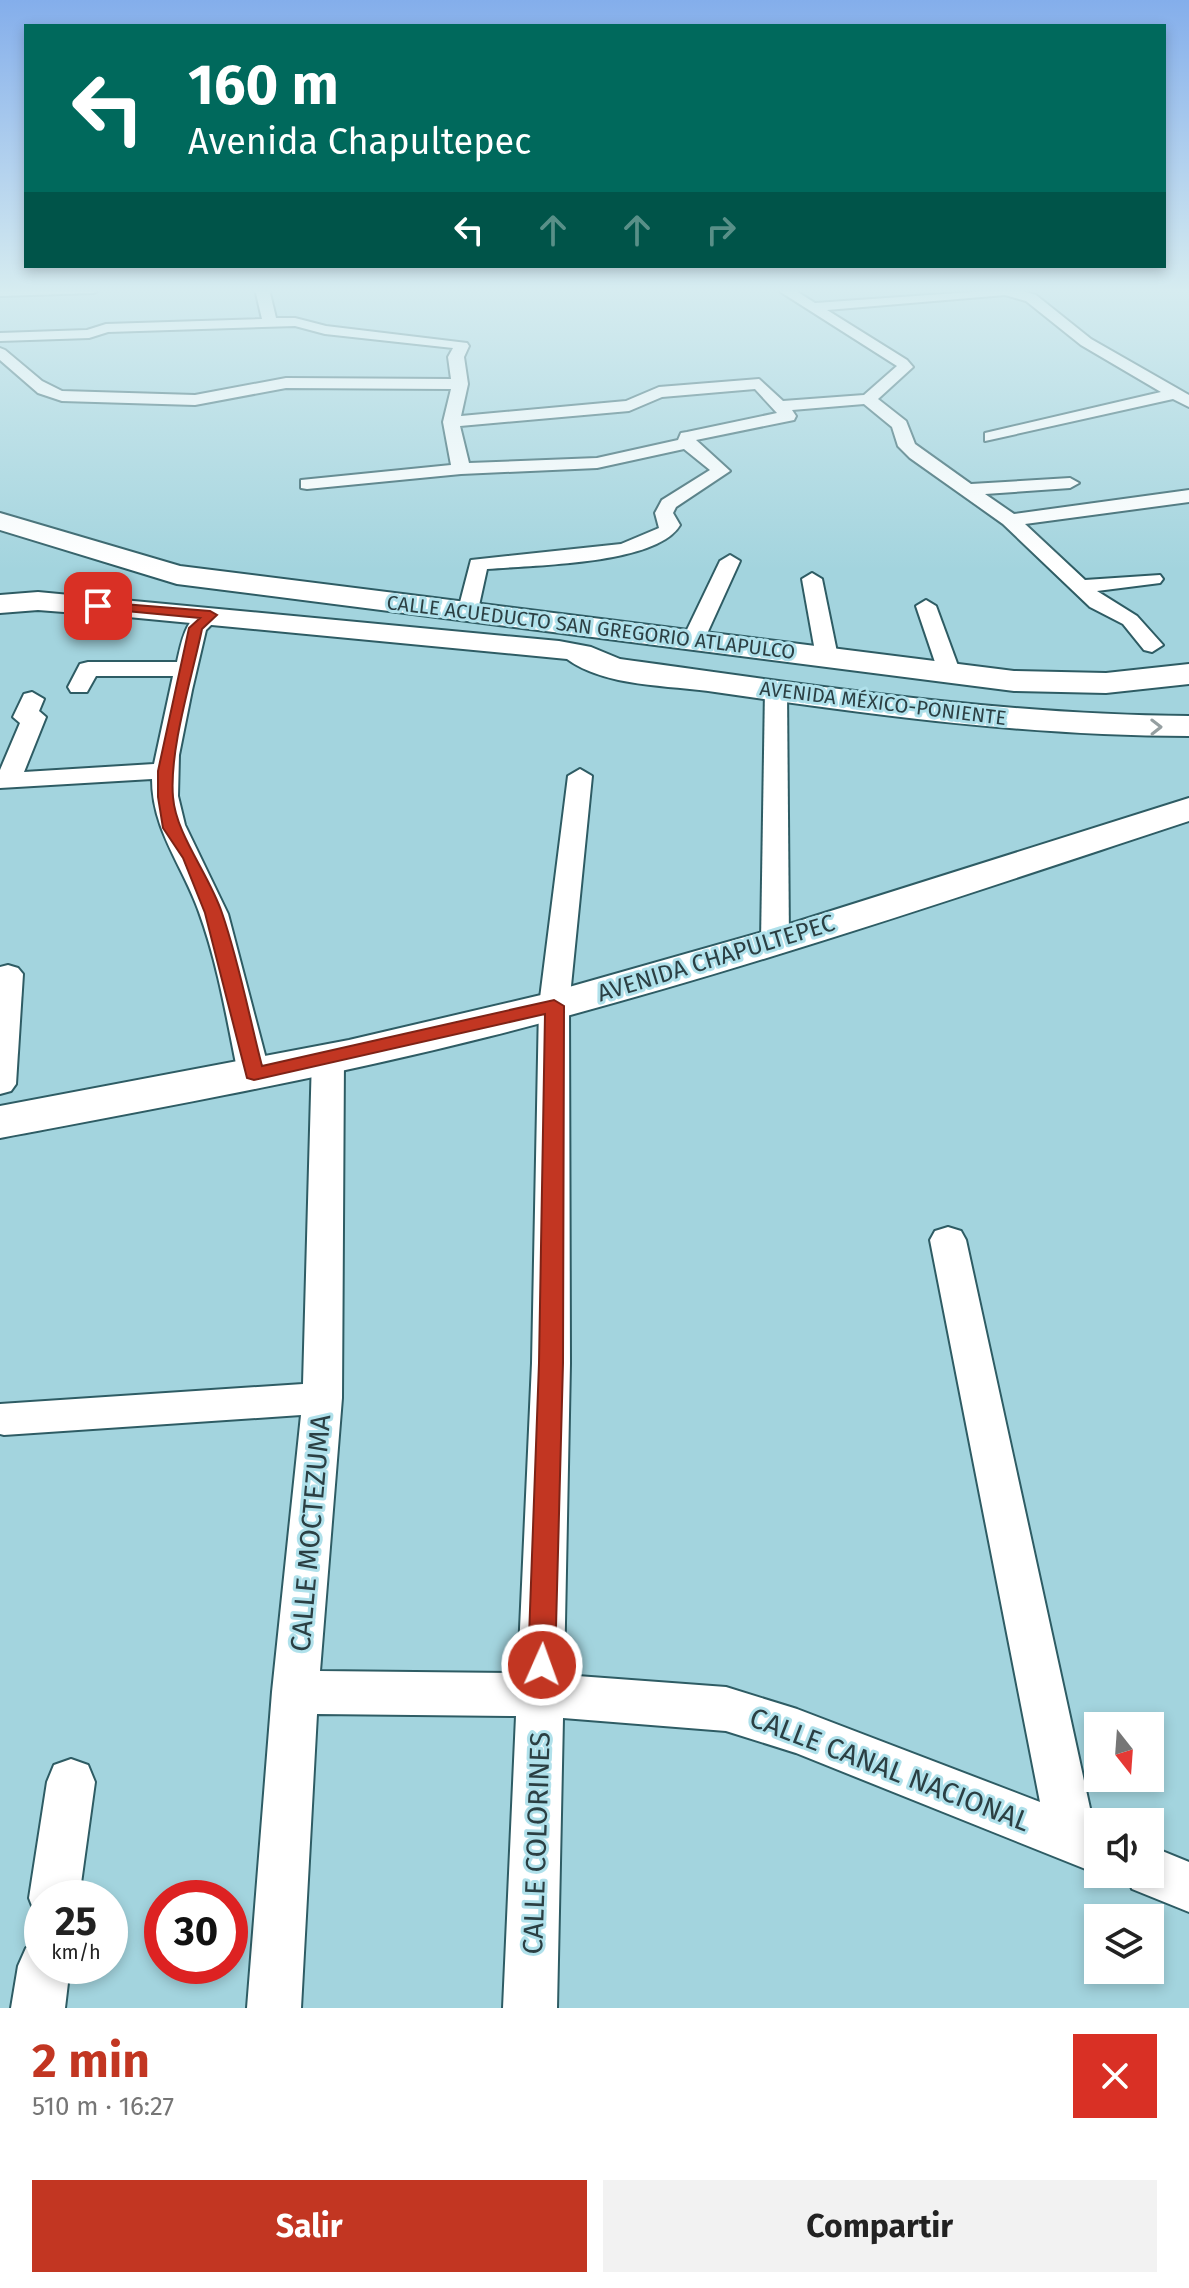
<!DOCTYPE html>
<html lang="es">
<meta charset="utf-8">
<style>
body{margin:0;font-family:"Fira Sans",sans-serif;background:#f2f2f2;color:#222;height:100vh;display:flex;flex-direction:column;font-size:30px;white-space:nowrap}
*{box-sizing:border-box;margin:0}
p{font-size:26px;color:#767676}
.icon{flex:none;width:44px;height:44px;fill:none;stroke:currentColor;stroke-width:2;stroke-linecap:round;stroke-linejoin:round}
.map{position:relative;height:2008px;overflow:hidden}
.side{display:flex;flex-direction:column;background:#fff;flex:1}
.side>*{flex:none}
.banner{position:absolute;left:24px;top:24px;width:1142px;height:244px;border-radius:0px;box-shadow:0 4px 12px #0003;background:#00695c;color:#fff;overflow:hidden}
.needle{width:52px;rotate:163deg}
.buttons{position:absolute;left:1084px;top:1712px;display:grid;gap:16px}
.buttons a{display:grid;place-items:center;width:80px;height:80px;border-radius:0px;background:#fff;box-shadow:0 4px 12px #0003;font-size:40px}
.speed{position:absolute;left:24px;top:1880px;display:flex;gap:16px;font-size:40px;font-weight:700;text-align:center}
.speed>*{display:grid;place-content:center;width:104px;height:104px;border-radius:50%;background:#fff;box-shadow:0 4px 12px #0003;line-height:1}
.speed small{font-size:20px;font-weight:400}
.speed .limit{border:12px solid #d22;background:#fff;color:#111}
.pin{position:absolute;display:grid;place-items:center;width:68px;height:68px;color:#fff;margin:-34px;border-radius:16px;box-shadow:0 4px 12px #0006}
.me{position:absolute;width:88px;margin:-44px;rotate:2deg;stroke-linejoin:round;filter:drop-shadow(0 0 6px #0008)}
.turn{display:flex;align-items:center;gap:28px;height:168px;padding:0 32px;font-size:36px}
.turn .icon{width:104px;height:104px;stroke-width:2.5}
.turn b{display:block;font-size:56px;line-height:68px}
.lanes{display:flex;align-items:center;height:76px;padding:0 32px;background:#0003;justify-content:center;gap:40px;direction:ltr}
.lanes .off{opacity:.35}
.round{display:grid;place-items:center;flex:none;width:84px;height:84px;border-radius:0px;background:#f2f2f2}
.headline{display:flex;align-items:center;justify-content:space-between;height:136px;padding:0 32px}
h1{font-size:48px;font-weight:700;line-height:60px;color:#c23622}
.primary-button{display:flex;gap:16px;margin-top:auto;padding:16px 32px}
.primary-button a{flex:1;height:92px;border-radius:0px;background:#c23622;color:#fff;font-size:32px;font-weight:700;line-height:92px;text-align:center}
.primary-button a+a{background:#f2f2f2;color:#222}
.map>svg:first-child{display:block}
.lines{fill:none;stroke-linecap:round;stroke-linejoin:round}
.street-casing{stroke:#2e5c64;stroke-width:4}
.secondary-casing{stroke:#2e5c64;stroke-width:4}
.street{fill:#fff;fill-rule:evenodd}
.secondary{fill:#fff;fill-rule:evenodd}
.oneway{stroke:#959fa1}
.route{fill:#c23622;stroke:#7e2316;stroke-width:2}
.labels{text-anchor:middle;stroke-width:6;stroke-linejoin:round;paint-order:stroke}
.far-street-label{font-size:20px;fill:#2b3f43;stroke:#b0e1eb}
.street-label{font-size:24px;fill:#2b3f43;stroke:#b0e1eb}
.near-street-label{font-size:28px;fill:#2b3f43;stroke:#b0e1eb}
</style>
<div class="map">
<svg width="1189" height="2008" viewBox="0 0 1189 2008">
<rect width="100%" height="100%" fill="#a3d4de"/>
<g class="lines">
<defs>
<g id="street">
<path d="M0,289H101L94,293L0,296Z"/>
<path d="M255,289H269L276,318H295L326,326L467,343L469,346L464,357L468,384L461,416L626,401L659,387L759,379L783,401L864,395L897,366L776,289H793L815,303L1015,289L1036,295L1091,339L1189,395V407L1173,399L985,441V433L1161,392L1081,345L1026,301L1005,295L827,310L907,360L913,367L878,399L906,421L915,444L971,484L1070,478L1079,483L1070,488L985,494L1014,514L1189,490V502L1025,524L1085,580L1160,575L1163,579L1160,583L1097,591L1137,616L1163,645L1152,652L1144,650L1123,624L1090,607L1003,524L910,458L898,446L892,427L864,404L792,410L796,416L794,420L696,440L730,471L676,507L673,513L680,525C657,565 531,565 487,569L478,610L468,616L458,610L471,560L621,544L659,528L655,513L662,500L710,470L684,449L597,468L461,474L307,489L301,488V480L451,465L443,422L451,389L286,388L195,405L62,401L38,393L0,360V348L5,350L42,381L62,391L195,395L286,378L451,379L448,357L453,348L325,334L295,326L108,332L89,338L0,341V333L87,330L106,324L262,319ZM755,389L777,413L687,432L681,433L678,440L597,458L469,463L460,426L629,411L662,397Z"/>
<path d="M730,555L740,561L705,638L694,644L686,643L683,638L720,561Z"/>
<path d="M812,573L822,579L838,657L827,664L816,657L802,579Z"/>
<path d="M926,600L936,606L961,674L958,679L950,681L939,674L916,606Z"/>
<path d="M210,609L221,615L206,630L192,690L179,755L178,796L185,825L228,914L270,1074L265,1081L254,1084L243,1081L238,1074C227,1020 218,964 199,912C183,866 152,830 152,779L0,788V770L20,723L13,717L24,694L32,692L44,699L39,711L46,717L24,772L154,764L173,676H96L87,692H71L68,687L80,664L88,662H177C182,641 185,615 210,609Z"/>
<path d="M776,682L787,689L789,942L785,948H765L761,942L765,689Z"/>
<path d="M580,769L592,776L569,1006L570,1363L564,1675L726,1687L797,1709L1040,1802L930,1240L935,1231L948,1227L961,1231L966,1240L1093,1822L1098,1824V1874L796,1753L726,1731L563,1718L557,2008H503L516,1716L317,1714L301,2008H247L272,1692L301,1415L4,1435L0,1434V1404L303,1384L312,1057L317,1050L328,1047L339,1050L344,1057L342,1398L320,1671L518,1673L532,1363L539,1006L568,776Z"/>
<path d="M8,965L18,968L23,974L16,1084L11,1091L0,1094V967Z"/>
<path d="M71,1759L88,1765L95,1782L79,1898H42V1918L36,1916L29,1898L47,1782L54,1765Z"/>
<path d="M1150,1846L1189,1862V1912L1132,1889L1126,1874H1150Z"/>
<path d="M42,1941V1966H70L65,2008H11L18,1966L26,1948Z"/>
</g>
<g id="secondary">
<path d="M0,513L180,566L1014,671L1106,673L1189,664V684L1106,693L1014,691L177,584L0,530Z"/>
<path d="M38,592L559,641L591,647L620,659C810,685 997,715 1189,716V736C1029,736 873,715 715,692C669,685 605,687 567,659L128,617L38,610L0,613V595Z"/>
<path d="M1189,798V821C958,897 727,976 491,1036C329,1077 164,1107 0,1138V1106L349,1040L541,995L780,927Z"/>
</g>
</defs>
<use href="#street" class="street-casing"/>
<use href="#secondary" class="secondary-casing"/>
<use href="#street" class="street"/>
<use href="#secondary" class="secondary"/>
</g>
<defs><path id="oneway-chevron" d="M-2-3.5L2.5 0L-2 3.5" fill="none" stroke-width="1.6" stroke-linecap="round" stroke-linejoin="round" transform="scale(2)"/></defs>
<use class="oneway" href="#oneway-chevron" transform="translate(1156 727) rotate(-1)"/>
<linearGradient id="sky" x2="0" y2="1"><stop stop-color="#84aeeb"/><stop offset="0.51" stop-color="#d6ecf0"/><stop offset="1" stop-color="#d6ecf0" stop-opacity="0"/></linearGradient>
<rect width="1189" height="570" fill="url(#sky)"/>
<path class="route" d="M98,602L210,611L217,615L202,629C192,677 169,750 173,797C176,835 209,874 222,913C239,962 249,1016 262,1066L554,1000L564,1006L563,1363L555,1665L551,1674L542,1678L532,1674L528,1665L539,1363L545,1014L254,1080L247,1078L205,913L183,858L163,828L158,797V771L189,628L200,618L94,608L92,606Z"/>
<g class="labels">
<g class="far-street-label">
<text transform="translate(591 627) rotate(7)" y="7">CALLE ACUEDUCTO SAN GREGORIO ATLAPULCO</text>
<text transform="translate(883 703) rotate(7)" y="7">AVENIDA MÉXICO-PONIENTE</text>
</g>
<g class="street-label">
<text transform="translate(716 958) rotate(-17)" y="8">AVENIDA CHAPULTEPEC</text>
</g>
<g class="near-street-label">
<text transform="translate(310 1533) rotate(-85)" y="10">CALLE MOCTEZUMA</text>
<text transform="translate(890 1769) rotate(21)" y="10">CALLE CANAL NACIONAL</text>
<text transform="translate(536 1843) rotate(-88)" y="10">CALLE COLORINES</text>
</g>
</g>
</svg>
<div class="buttons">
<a><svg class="needle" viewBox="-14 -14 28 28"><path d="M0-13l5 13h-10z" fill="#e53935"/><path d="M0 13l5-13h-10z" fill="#767676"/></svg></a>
<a><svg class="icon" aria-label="sound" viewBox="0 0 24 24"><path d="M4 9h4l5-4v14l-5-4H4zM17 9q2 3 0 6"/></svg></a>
<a><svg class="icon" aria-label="layers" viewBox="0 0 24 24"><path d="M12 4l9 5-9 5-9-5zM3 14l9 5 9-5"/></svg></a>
</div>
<div class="speed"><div>25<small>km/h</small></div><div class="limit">30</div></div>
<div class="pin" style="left:98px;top:606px;background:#d93025"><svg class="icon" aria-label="arrive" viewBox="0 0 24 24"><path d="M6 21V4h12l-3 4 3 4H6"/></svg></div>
<svg class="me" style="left:542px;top:1665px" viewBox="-20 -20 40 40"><circle r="17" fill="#c23622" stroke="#fff" stroke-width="3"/><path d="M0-11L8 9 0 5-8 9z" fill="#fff"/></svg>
<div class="banner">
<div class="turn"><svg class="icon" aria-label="left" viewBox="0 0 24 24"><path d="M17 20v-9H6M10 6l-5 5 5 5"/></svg><div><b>160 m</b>Avenida Chapultepec</div></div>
<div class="lanes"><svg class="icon" aria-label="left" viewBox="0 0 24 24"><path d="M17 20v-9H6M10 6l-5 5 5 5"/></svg><svg class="icon off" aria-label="ahead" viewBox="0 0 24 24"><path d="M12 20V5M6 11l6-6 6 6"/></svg><svg class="icon off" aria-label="ahead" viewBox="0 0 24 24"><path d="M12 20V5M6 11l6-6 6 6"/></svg><svg class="icon off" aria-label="right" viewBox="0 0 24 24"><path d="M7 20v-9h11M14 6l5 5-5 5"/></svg></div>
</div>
</div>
<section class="side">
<div class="headline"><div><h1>2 min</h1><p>510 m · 16:27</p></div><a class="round" style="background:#d93025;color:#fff"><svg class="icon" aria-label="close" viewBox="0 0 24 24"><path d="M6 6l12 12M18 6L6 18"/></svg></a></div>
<div class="primary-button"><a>Salir</a><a>Compartir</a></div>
</section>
